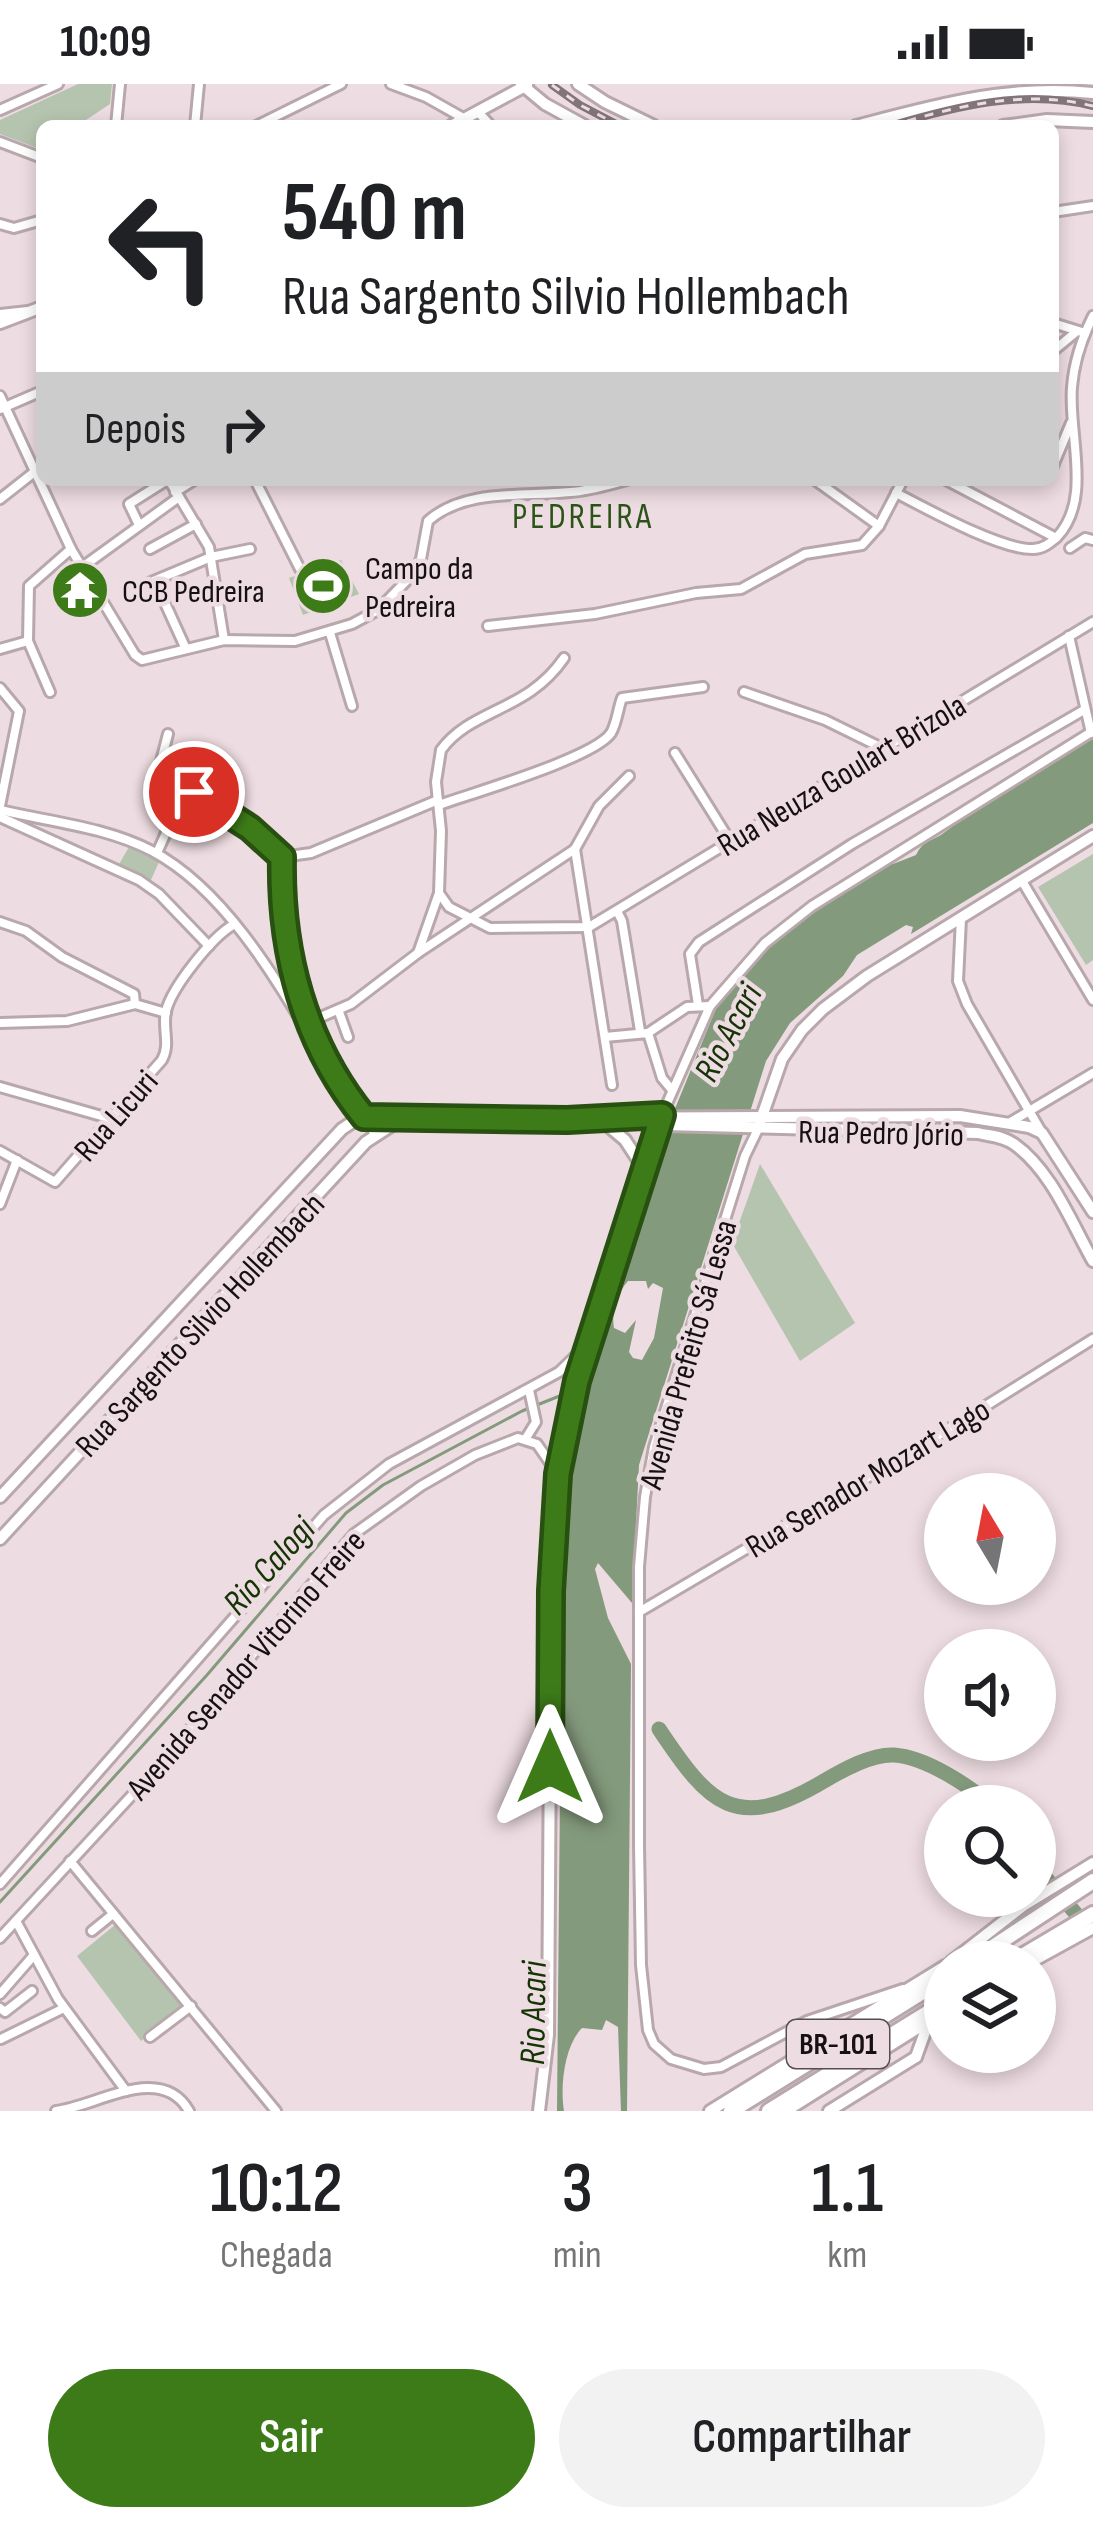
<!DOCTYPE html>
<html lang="pt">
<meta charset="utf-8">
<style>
body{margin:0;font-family:"Sofia Sans Condensed",sans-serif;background:#f2f2f2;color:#202124;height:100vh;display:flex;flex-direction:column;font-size:45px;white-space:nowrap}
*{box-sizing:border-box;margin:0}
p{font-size:39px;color:#757577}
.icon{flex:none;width:66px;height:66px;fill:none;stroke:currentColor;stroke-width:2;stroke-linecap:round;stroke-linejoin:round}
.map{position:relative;height:2027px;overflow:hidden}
.side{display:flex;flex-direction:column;background:#fff;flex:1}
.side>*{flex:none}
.banner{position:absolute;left:36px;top:36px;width:1023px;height:366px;border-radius:18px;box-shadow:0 6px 18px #0003;background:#fff;color:#202124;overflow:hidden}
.needle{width:78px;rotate:350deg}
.buttons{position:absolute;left:924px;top:1389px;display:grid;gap:24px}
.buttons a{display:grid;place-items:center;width:132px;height:132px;border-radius:50%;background:#fff;box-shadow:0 6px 18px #0003;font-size:60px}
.pin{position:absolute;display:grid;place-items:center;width:102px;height:102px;color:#fff;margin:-51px;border:6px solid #fff;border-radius:50%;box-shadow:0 3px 12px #0007}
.me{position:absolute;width:132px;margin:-66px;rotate:0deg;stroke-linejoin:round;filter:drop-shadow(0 0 9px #0008)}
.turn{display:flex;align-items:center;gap:42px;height:252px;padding:0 48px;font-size:54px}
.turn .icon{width:156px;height:156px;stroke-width:2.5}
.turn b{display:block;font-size:84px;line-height:102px}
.then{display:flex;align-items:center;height:114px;padding:0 48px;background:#0003;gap:24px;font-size:45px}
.eta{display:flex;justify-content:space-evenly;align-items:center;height:204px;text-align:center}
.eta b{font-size:72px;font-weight:600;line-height:84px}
.primary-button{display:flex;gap:24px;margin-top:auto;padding:24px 48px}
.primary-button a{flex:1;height:138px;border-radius:72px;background:#3d7b18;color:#fff;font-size:48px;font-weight:600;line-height:138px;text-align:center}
.primary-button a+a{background:#f2f2f2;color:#202124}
.status{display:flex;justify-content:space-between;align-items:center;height:84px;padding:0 60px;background:#fff;direction:ltr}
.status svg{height:33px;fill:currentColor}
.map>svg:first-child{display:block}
.green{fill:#b5c4af}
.water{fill:#849a7c;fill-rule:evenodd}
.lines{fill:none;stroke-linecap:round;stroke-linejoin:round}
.stream{stroke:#849a7c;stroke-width:3}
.river{stroke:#849a7c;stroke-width:15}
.street-casing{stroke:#b8a8ac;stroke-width:14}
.secondary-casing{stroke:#b8a8ac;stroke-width:16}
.primary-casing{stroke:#b8a8ac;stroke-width:16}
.highway-casing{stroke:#b8a8ac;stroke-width:20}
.street{stroke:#fff;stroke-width:8}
.secondary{stroke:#fff;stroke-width:10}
.primary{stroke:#fff;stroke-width:10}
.highway{stroke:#fff;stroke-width:14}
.rail-casing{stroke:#817579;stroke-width:8}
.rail{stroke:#eddce1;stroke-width:3;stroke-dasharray:9;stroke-linecap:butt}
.route-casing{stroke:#285010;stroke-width:30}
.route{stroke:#3d7b18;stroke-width:21}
.labels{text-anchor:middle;stroke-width:9;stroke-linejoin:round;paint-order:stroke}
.shield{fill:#eddce1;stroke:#564d50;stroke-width:3}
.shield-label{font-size:30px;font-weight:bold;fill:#161012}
.poi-label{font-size:33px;fill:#161012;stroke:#eddce1;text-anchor:start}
.street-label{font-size:33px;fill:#161012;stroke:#eddce1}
.neighbourhood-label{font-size:36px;letter-spacing:3px;fill:#2c5418;stroke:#eddce1}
.water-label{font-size:36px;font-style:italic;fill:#153305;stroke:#eddce1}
</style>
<div class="status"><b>10:09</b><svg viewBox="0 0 49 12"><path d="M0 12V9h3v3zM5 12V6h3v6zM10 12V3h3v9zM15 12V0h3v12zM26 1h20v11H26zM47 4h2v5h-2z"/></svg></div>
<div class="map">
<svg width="1093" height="2027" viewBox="0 0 1093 2027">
<rect width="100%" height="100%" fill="#eddce1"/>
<g class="green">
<path d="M78,0H112L110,20L77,42H42V66L0,50V36Z"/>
<path d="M341,476L359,510L303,531L289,494Z"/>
<path d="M129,763L159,778L150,798L118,782Z"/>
<path d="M1093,770V876L1086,881L1038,803Z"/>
<path d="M760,1080L855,1239L800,1277L732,1159Z"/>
<path d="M115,1841L182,1923L141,1957L77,1872Z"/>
</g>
<path class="water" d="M1093,654V739L911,850L913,843L906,841L857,871L843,892L790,939L766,977L639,1381L632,1519L598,1479L595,1485L608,1534L631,1580L627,2027H621L618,1943L606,1936L602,1946L582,1944C564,1962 560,2003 564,2027H557L563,1386L582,1303L661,1059L717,922L760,870L828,812L887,776L893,780L916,771C924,755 932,758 945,748C991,712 1042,684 1093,654ZM628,1197H646L648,1205L653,1199L663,1204L654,1254L642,1276L633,1274L629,1268L636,1236L625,1249L614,1244C611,1227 617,1209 628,1197Z"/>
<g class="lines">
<path class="stream" d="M0,1818L207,1591L346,1429L383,1401L522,1327L572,1307"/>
<g class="river">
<path d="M659,1645C709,1720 735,1750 824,1697C843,1686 871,1670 894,1671C926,1673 969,1702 993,1722"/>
<path d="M1035,1781L1087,1843"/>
</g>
<defs>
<g id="street">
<path d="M391,0L426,13L465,35"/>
<path d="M0,26L58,0"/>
<path d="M478,28L491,42"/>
<path d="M116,42L120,0"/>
<path d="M195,42L199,0"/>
<path d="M256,42L341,0"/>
<path d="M0,58L42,74"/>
<path d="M1053,128L1093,122"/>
<path d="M0,140L14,144L42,136"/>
<path d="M0,230L28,227"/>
<path d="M1053,239L1085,249"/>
<path d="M1053,267L1076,248"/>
<path d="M0,312L71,465L135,571L142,576L224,556L295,557L352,540L378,526L414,489L421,475L428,437C465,404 525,413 570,408C589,407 608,401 627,396"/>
<path d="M0,325L42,307"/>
<path d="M1053,382L1071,339"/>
<path d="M169,396L209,463L224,556"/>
<path d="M255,396L300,485"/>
<path d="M815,396L879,442"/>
<path d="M946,396L1056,454"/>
<path d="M175,408L194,396"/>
<path d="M896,409C927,425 1001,466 1033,465C1043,465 1050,459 1057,453C1093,415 1068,351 1072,303C1074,278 1082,254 1093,232"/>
<path d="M0,415L42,382"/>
<path d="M139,441L129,420L167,396"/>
<path d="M1070,464L1085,454L1093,456"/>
<path d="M150,465L196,440"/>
<path d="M81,484L179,413"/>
<path d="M155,497L185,563"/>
<path d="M144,501L211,473L250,465"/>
<path d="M488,542L595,530L696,509L741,505L805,470L862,461L879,442L903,396"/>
<path d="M330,549L352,622"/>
<path d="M1069,552L1091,649"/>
<path d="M0,565L28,557"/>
<path d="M0,604L19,627L0,722"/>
<path d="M50,608L28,557L29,502L71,465"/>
<path d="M744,608L825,636L880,663"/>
<path d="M168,650L159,685L163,697L184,708L203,712L275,763C288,780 280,808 282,829C286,868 300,905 310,943"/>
<path d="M675,669L730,757"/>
<path d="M439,721C472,709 594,674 611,649C617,639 618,624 622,614L703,603"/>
<path d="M0,726C51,738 106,743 152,767C235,811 290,921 337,997C349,1016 363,1032 375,1050"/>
<path d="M0,733L139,796L159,810L209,862"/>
<path d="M575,765L612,1001"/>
<path d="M157,769L184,708"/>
<path d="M282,773L311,769L438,716"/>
<path d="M1022,797L1093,916"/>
<path d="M439,809L441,747L436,698L441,666C472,624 527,628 564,574"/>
<path d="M617,827L622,837L640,947"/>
<path d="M961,834L958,897L967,920L1042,1049"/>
<path d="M0,838L26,847L62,873L134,910L135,920L166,929"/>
<path d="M418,869L439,809L449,823L490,844L589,843L1093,538"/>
<path d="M698,921L690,870L699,858L852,760L1084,626"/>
<path d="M339,928L348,953"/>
<path d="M309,938L351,920L418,869L575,765L599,722L629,692"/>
<path d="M0,939L67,937L135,920"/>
<path d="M648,949L687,923L710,922"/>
<path d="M605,953L648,949L662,994L672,1006"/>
<path d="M0,1003L112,1035"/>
<path d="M662,1031L710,922L765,859L812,822L1093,647"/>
<path d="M1009,1039L1093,989"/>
<path d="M758,1045L745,1072L654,1363L645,1413L639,1483V1761L641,1881L648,1946L654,1960L671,1975L704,1985L721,1983L807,1937L903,1905"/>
<path d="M0,1067L55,1098L162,976C171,960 162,945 166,927C172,903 212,853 233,841"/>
<path d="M0,1120L17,1076"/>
<path d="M526,1354L536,1338L529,1306"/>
<path d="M639,1528L931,1356L1093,1255"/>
<path d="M70,1777L276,2027"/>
<path d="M0,1800L324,1431L389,1380L559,1288L588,1260"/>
<path d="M16,1837L58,1915L126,2007"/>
<path d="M92,1847L113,1830"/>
<path d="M0,1854L158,1683L354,1450L421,1402L475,1371L518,1354L537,1360L557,1389"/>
<path d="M0,1910L34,1871"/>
<path d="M0,1924L5,1928L32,1907"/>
<path d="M150,1953L191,1922"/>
<path d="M1,1955L64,1924"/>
<path d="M56,2027C97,2022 161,1978 189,2027"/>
</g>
<g id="secondary">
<path d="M451,42L527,1"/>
<path d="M0,239L42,223"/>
<path d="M600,1035L625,1056L644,1085"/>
<path d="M659,1037L664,1041L978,1049C990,1052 1003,1052 1014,1060C1051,1086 1071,1138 1093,1177"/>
<path d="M760,1038L782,975L802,946L823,925L867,892L1093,752"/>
<path d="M0,1413L342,1045L357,1035L960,1032L1029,1043L1042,1049L1093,1128"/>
<path d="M0,1455L366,1058L403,1034"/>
<path d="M539,2027L548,1951L551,1507L558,1390L577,1297L662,1031"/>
<path d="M829,2027L916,1973"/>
</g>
<g id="primary">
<path d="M521,0L545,20L585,42"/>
<path d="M578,0L605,18L654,42"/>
<path d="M856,42C936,21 1009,0 1093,9"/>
<path d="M1003,42L1047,36L1093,38"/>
<path d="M951,1878L1023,1822L1093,1779"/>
<path d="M1031,1878L1093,1844"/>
<path d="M916,1973L929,1937"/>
<path d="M710,2027L945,1882"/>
<path d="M786,2027L945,1927"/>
</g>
<g id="highway">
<path d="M970,1878L1093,1797"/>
<path d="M1012,1878L1093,1830"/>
<path d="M731,2027L945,1894"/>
<path d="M769,2027L945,1918"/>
</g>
</defs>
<use href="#street" class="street-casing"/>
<use href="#secondary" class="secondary-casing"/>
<use href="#primary" class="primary-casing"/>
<use href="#highway" class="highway-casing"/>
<use href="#street" class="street"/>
<use href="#secondary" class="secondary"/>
<use href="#primary" class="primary"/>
<use href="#highway" class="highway"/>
<defs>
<g id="rail">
<path d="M552,1L580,21L620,42"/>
<path d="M890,42C957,22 1024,5 1093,22"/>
</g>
</defs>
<use href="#rail" class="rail-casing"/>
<use href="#rail" class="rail"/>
</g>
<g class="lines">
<defs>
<path id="route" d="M194,708L250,744L282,773C280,868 304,959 364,1033L567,1036L662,1031L577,1297L558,1390L551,1507L550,1683"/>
</defs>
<use href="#route" class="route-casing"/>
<use href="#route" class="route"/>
</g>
<defs>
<symbol id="stadium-disc" viewBox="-11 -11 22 22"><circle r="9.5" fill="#3d7b18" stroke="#eddce1"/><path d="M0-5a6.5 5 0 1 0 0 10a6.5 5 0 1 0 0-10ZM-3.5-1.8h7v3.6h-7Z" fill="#fff"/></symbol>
<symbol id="temple-disc" viewBox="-11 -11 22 22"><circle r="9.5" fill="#3d7b18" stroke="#eddce1"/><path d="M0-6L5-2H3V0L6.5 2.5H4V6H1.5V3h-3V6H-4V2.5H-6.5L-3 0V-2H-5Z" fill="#fff"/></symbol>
</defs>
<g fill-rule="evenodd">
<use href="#stadium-disc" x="290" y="469" width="66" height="66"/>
<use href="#temple-disc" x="47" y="473" width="66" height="66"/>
</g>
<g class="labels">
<rect class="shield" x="787" y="1936" width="102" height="48" rx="9"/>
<g class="shield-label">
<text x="838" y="1970">BR-101</text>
</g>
<g class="poi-label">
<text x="365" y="495">Campo da<tspan x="365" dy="38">Pedreira</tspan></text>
<text x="122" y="518">CCB Pedreira</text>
</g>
<g class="street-label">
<text transform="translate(841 690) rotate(-31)" y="12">Rua Neuza Goulart Brizola</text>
<text transform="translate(115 1031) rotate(-49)" y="12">Rua Licuri</text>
<text transform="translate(881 1048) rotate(1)" y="12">Rua Pedro Jório</text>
<text transform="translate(199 1240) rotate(-47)" y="12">Rua Sargento Silvio Hollembach</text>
<text transform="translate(687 1270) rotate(-74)" y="12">Avenida Prefeito Sá Lessa</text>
<text transform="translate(867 1393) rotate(-31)" y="12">Rua Senador Mozart Lago</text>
<text transform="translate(245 1580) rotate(-49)" y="12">Avenida Senador Vitorino Freire</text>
</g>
<g class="neighbourhood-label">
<text x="583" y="444">PEDREIRA</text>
</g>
<g class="water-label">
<text transform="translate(727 948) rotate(-62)" y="13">Rio Acari</text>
<text transform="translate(268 1481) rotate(-48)" y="13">Rio Calogi</text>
<text transform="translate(532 1929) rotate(-89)" y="13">Rio Acari</text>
</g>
</g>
</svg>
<div class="buttons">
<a><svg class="needle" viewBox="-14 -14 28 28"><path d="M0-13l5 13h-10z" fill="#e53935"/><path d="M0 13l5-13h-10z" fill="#757577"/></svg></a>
<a><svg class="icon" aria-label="sound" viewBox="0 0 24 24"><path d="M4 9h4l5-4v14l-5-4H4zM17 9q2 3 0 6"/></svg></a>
<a><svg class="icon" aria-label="search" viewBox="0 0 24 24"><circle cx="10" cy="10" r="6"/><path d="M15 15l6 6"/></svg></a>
<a><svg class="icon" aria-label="layers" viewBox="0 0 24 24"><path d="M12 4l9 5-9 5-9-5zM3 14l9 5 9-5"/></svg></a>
</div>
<div class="pin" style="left:194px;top:708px;background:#d93025"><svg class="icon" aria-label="arrive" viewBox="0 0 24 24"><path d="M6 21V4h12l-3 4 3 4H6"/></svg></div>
<svg class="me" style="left:550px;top:1683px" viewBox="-20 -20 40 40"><path d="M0-17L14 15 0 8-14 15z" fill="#3d7b18" stroke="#fff" stroke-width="4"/></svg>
<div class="banner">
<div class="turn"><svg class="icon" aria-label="left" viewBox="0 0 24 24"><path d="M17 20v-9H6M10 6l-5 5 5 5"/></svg><div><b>540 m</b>Rua Sargento Silvio Hollembach</div></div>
<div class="then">Depois<svg class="icon" aria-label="right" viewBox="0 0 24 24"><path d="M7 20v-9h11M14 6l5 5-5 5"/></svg></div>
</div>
</div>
<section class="side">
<div class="eta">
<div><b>10:12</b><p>Chegada</p></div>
<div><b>3</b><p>min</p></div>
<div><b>1.1</b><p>km</p></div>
</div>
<div class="primary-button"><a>Sair</a><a>Compartilhar</a></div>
</section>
